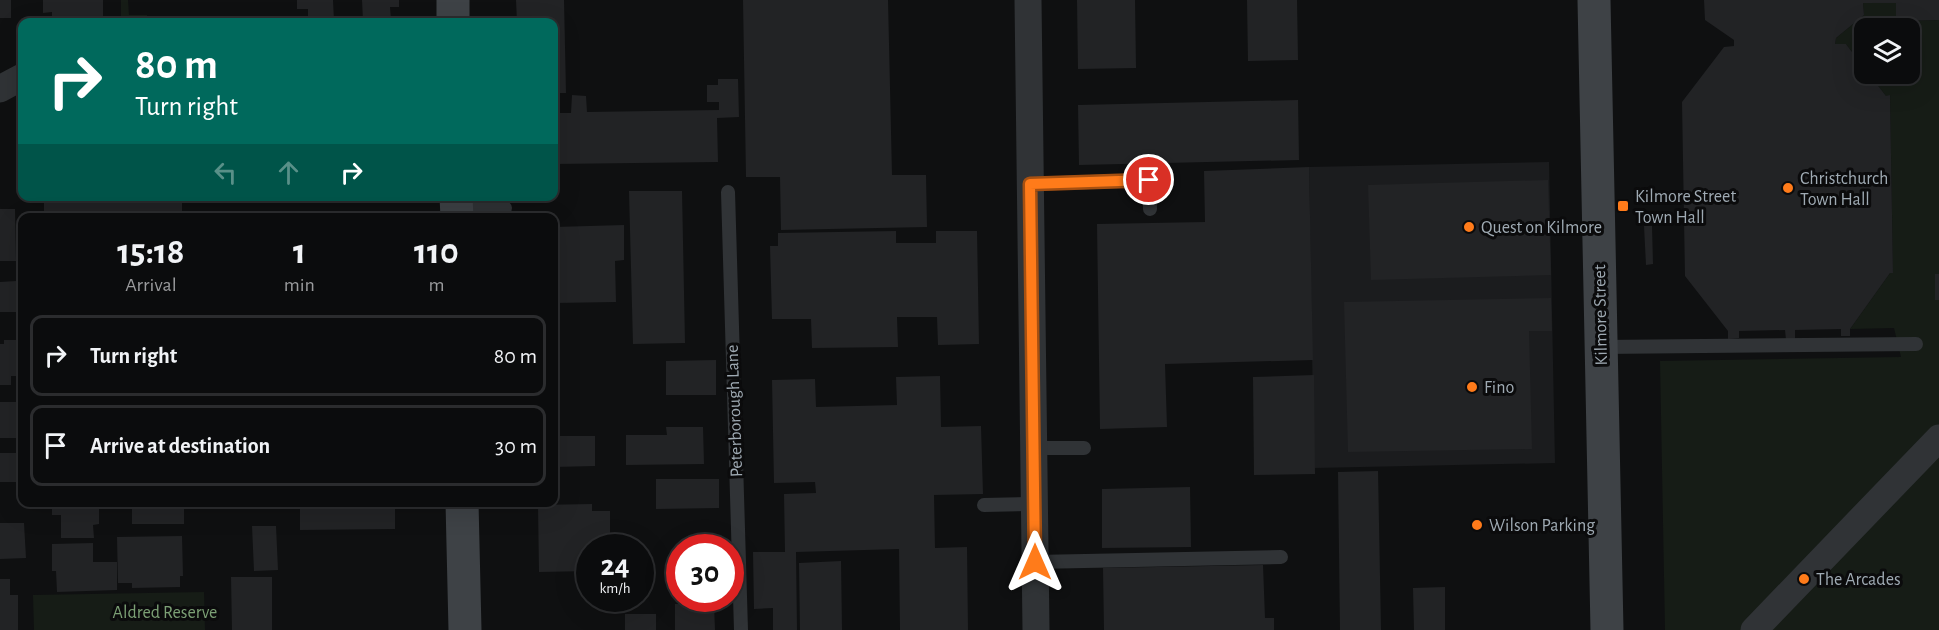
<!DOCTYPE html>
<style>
body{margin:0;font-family:"Alegreya Sans",sans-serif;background:#191a1b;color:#f1f3f6;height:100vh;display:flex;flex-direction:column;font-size:22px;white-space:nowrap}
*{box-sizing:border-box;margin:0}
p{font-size:20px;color:#9a9b9d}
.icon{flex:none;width:33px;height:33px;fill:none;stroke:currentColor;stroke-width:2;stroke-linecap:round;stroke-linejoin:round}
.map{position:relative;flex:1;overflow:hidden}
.side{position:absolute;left:18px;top:213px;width:540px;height:294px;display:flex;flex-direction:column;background:#0b0c0d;border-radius:12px;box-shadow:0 6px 24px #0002,0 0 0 2px #2b2c2e}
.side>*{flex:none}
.hud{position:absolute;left:18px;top:18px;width:540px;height:183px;border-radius:12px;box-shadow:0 6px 24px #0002,0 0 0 2px #2b2c2e;background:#00695c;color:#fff;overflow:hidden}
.buttons{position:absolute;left:1854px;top:18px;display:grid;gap:12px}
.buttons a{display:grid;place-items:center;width:66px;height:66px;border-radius:12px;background:#0b0c0d;box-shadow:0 6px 24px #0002,0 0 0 2px #2b2c2e;font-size:30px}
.speed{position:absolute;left:576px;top:534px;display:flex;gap:12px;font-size:30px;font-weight:700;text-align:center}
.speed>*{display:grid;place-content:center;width:78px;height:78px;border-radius:50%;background:#0b0c0d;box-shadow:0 6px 24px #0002,0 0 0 2px #2b2c2e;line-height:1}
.speed small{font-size:15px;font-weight:400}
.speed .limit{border:9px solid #d22;background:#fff;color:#111}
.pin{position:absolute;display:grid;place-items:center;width:51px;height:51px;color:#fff;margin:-26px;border:3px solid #fff;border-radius:50%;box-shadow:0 2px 6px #0007}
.me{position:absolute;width:66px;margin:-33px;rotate:0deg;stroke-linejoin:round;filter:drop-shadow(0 0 4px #0008)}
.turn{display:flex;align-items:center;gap:21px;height:126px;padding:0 18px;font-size:27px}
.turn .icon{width:78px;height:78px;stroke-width:2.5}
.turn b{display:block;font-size:42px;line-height:51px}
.lanes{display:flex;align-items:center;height:57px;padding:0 18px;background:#0003;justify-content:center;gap:30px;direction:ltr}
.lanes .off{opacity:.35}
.eta{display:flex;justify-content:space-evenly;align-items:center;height:102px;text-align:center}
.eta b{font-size:36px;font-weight:700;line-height:42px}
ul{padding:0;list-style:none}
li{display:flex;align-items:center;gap:18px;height:81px;margin:0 12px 9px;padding:0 6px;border:3px solid #2b2c2e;border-radius:12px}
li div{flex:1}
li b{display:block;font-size:22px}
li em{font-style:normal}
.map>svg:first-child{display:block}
.built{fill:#1b1c1e}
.green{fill:#161c16}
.building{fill:#222325}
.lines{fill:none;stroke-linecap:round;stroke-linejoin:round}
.lane{stroke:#303336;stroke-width:14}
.street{stroke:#303336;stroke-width:27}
.secondary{stroke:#3e4246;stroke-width:33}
.route-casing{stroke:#a65011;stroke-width:15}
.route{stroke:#ff7b1a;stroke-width:10}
.poi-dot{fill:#ff7b1a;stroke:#0b0b0c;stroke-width:2}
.labels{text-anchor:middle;stroke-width:6;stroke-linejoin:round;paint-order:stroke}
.poi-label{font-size:18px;fill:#9faab3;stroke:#0b0b0c;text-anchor:start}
.street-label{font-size:18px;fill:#9faab3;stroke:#0b0b0c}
.park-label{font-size:18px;fill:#7ca075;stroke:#0b0b0c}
</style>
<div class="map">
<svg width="1939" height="630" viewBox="0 0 1939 630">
<rect width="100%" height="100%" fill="#0f1011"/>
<path class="built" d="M1549,162L1555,463L1314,468L1309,167Z"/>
<g class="green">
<path d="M121,0H128L129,15H147V22H121Z"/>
<path d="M1863,3H1896V21L1939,20V630H1665L1660,361L1901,357L1894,328L1850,329L1890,273H1893L1890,96H1886L1869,74H1910V28H1864V68L1846,44H1835L1836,38L1864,15Z"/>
<path d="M204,592L205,630H34L33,595Z"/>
</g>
<g class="building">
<rect x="0" y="0" width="11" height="18"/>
<path d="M43,0H103V21L52,22V12L43,13Z"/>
<path d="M297,0H333L334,21L308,22V9H297Z"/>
<path d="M362,0H399V7H390L391,20L363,21Z"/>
<path d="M516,0H564L566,93H554V22H517Z"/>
<path d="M743,0H888L892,175H926L927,227L781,230L780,177H746Z"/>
<path d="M1077,0H1135L1136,68L1078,69Z"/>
<path d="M1247,0H1297L1298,60L1248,61Z"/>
<path d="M1704,0H1939V20L1896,21V3H1863L1864,15L1836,38L1835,44H1846L1864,68V74H1869L1886,96L1890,95L1893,273H1890L1850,329V336H1841V329L1795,330V340H1786L1785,330L1739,331V338L1728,339V331L1685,276L1682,102L1724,47L1734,46V40L1705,20Z"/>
<path d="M718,79H738L739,117L717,118L718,162L554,164V113H571L572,95L586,96L587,112L719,110V102H707V85H718Z"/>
<path d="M1298,100L1299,160L1079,165L1078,105Z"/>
<path d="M1309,167L1313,360L1165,364L1167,427L1100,429L1097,224L1205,222L1204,171Z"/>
<path d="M1548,180L1551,275L1371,280L1368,185Z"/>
<path d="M629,191H682L685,343L633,344Z"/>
<rect x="44" y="196" width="138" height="22"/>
<path d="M0,209H15L16,261H0Z"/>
<path d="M624,225V260L615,261L616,302L554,303V227Z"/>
<path d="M1644,226H1652L1653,264L1646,265Z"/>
<path d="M896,231V243H936V231H977L979,344L938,345L937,317H897L898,347L812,348L811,319H772L770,246H778V233Z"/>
<rect x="1935" y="274" width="4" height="26"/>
<path d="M16,281L17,312H0V282Z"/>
<path d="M1551,298L1552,331H1529L1532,449L1348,452L1344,302Z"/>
<path d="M4,340H21V376H11V385H0V344H4Z"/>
<path d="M716,360V395H666V361Z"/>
<path d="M1314,375L1315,474L1254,475L1253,377Z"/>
<path d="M940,376L941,427L981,426L983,494L934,495L935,548L967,547L968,630H900L899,549L796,552L797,630H773V608L754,609L753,552H785L784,494L816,493L815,482L774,483L772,380L815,379L816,407L897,405L896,377Z"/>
<path d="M0,402H19L20,438H0Z"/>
<path d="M666,427H703L704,464L626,465V435H667Z"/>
<path d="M554,436H595V466L554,467Z"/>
<rect x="0" y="453" width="22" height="29"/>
<path d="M1378,471L1381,630H1340L1338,472Z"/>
<path d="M656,479H719V508L656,509Z"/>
<path d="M1190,487L1191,547L1102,548V489Z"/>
<path d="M52,502H99V524L93,525L94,538H61V515H52Z"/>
<rect x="132" y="502" width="52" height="22"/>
<path d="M251,502H275L276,506L251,507Z"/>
<path d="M300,502H395V529L300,530Z"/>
<path d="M592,504V511H610V541H597V548H590V571L539,572L538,505Z"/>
<path d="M0,523H24L26,558L0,559Z"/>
<path d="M252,526H276L278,570L254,571Z"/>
<path d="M182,536L183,576H180V587L132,588V583H118L117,537Z"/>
<rect x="696" y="539" width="22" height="9"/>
<path d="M93,543V562H117V590L57,592L56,571H52V544Z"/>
<path d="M841,561L842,630H800L799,563Z"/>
<path d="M1263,565L1265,618H1274V630H1104L1103,568Z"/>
<rect x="677" y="576" width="3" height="18"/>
<path d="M231,577H272V630H232Z"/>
<path d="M0,579H10V595H18V630H0Z"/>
<path d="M1445,587V630H1414L1413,588Z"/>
<path d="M675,604H714L715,630H675Z"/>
<rect x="625" y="614" width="31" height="16"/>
</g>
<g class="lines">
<g class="lane">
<path d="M1030,184L1149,180L1150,209"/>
<path d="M728,192L741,630"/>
<path d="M457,209L505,208"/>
<path d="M1601,347L1916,344"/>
<path d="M1034,448H1084"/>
<path d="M984,505L1035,504"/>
<path d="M1035,562L1281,557"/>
</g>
<g class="street">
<path d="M1028,0L1036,630"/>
<path d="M0,89L22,77"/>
<path d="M1754,630L1939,438"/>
</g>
<g class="secondary">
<path d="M453,0V22"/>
<path d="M1594,0L1607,630"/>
<path d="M456,196L457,218"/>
<path d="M462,502L465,630"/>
</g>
</g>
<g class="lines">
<defs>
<path id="route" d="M1035,562L1030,184L1149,180"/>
</defs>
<use href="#route" class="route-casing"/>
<use href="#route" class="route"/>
</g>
<g class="poi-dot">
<circle cx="1788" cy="188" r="6"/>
<rect x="1617" y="200" width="12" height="12" rx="3"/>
<circle cx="1469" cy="227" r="6"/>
<circle cx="1472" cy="387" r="6"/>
<circle cx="1477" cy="525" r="6"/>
<circle cx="1804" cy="579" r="6"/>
</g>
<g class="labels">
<g class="poi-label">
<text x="1800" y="184">Christchurch<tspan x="1800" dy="21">Town Hall</tspan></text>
<text x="1635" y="202">Kilmore Street<tspan x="1635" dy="21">Town Hall</tspan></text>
<text x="1481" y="233">Quest on Kilmore</text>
<text x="1484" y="393">Fino</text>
<text x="1489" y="531">Wilson Parking</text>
<text x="1816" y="585">The Arcades</text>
</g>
<g class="street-label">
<text transform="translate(1600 315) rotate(-91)" y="6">Kilmore Street</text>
<text transform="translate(734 411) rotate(-92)" y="6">Peterborough Lane</text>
</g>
<g class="park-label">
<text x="165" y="618">Aldred Reserve</text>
</g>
</g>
</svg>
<div class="buttons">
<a><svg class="icon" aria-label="layers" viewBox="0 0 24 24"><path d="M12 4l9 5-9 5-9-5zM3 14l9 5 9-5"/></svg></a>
</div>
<div class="speed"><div>24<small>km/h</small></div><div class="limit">30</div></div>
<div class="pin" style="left:1149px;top:180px;background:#d93025"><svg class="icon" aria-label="arrive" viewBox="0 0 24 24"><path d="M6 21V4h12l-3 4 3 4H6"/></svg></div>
<svg class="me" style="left:1035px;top:562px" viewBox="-20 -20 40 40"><path d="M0-17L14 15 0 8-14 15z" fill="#ff7b1a" stroke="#fff" stroke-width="4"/></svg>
<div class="hud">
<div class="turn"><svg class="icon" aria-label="right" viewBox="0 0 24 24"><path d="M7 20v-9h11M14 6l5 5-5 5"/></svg><div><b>80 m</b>Turn right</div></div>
<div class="lanes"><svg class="icon off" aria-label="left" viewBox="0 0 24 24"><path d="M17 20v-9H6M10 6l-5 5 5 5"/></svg><svg class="icon off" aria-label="ahead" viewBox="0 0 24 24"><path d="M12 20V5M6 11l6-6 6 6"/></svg><svg class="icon" aria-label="right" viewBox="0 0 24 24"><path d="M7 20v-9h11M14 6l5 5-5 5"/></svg></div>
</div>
<section class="side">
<div class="eta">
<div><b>15:18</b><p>Arrival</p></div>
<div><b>1</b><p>min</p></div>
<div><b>110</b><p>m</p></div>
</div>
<ul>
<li><svg class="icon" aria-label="right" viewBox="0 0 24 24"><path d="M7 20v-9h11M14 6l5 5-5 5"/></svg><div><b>Turn right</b></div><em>80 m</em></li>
<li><svg class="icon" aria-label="arrive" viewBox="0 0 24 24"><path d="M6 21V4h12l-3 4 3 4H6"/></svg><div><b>Arrive at destination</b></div><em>30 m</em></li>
</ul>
</section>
</div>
